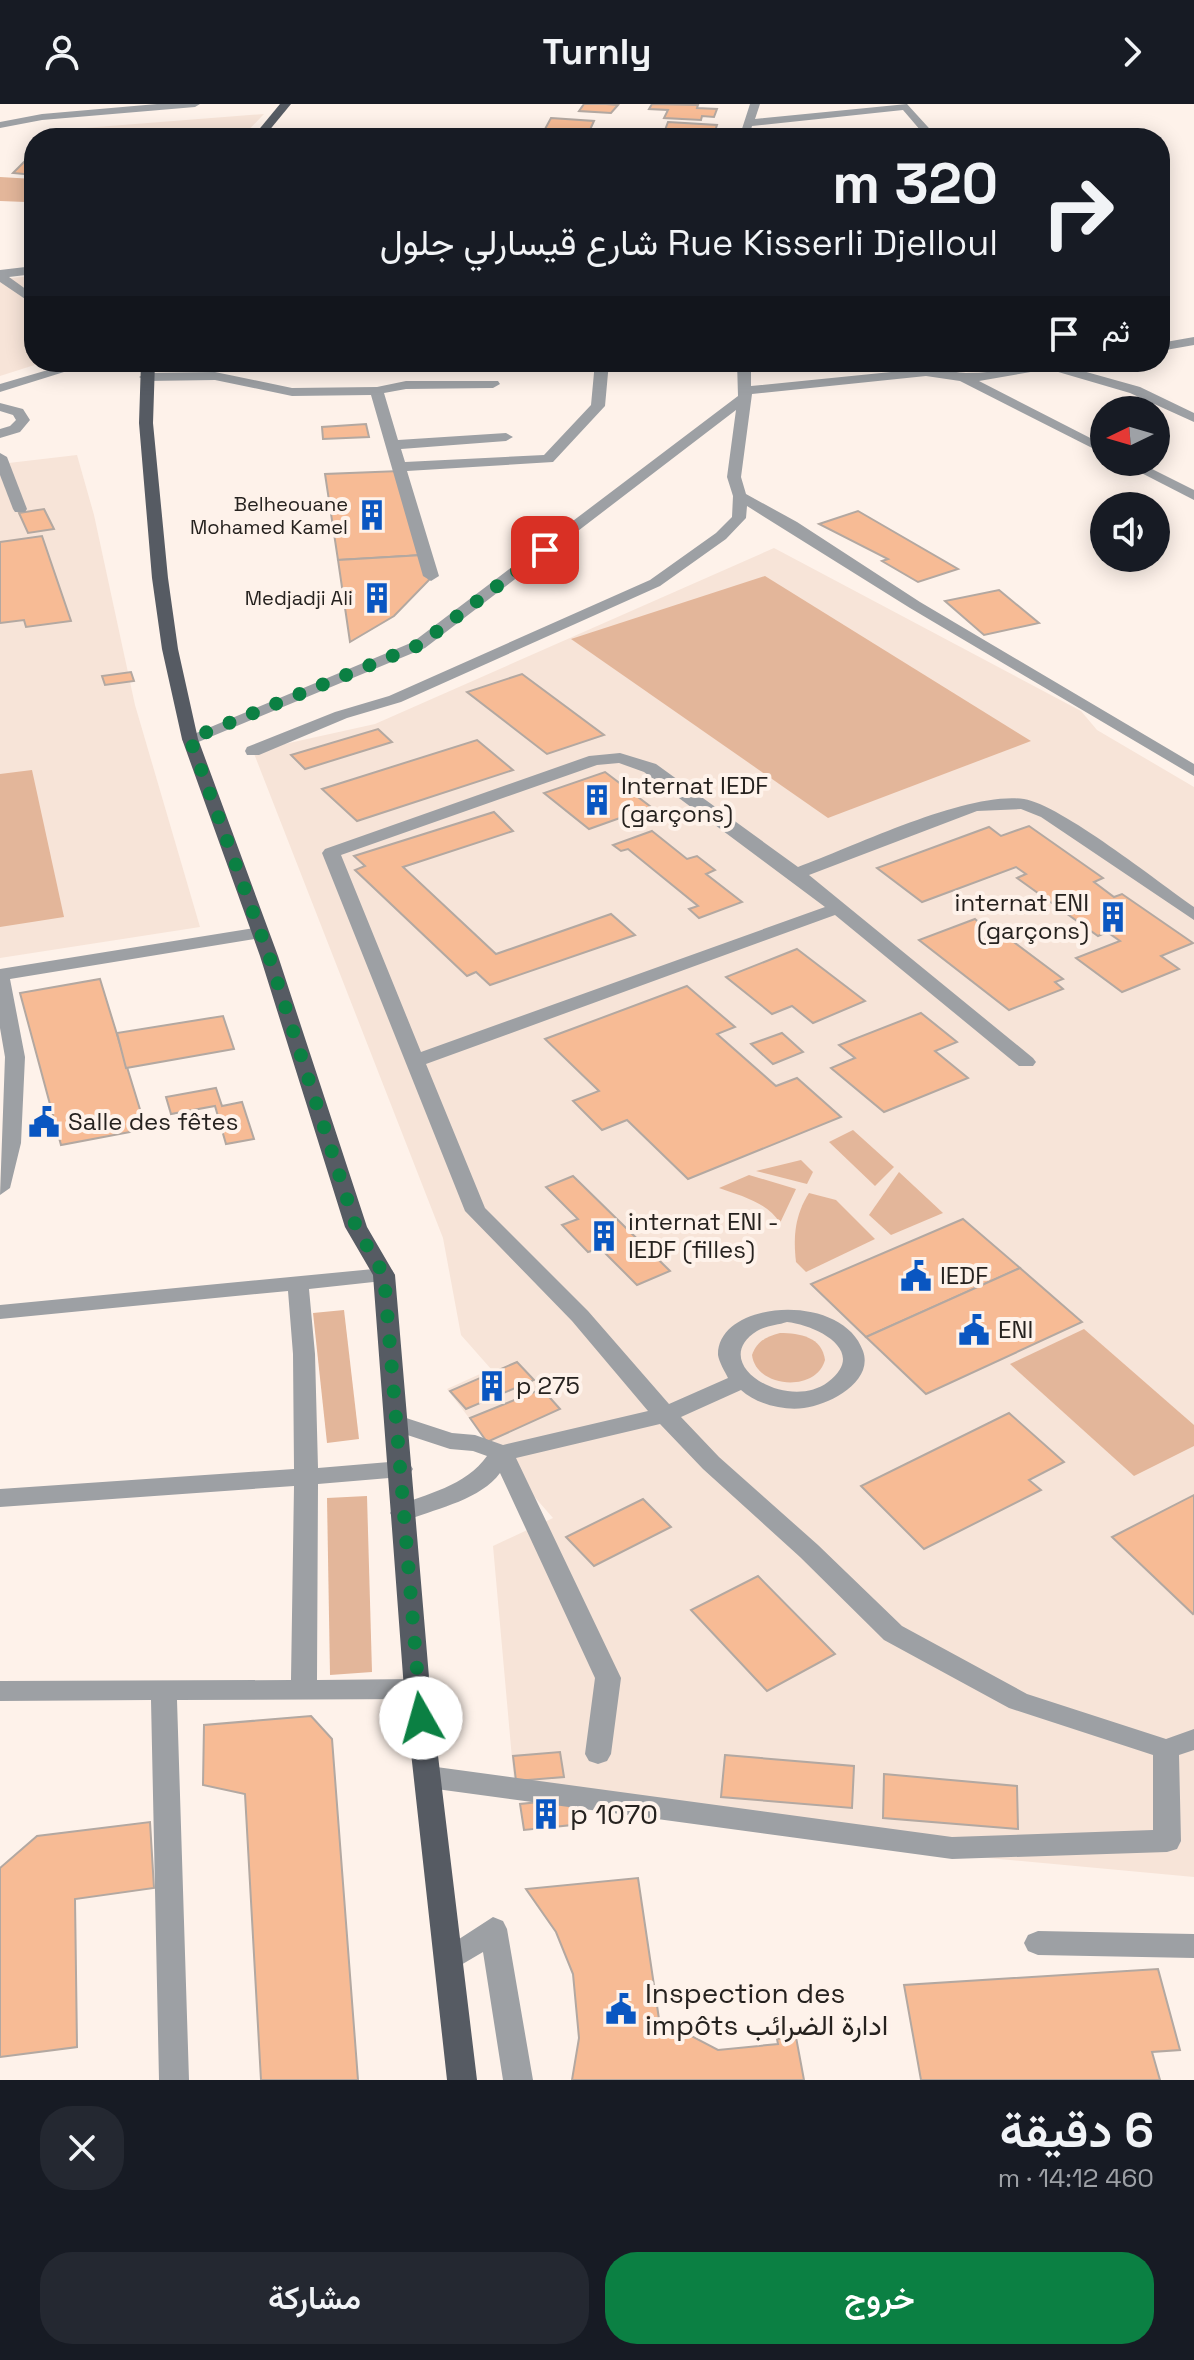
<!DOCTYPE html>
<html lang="ar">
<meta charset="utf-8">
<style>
body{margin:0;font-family:"Space Grotesk",Vazirmatn,sans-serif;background:#242831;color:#f1f3f6;direction:rtl;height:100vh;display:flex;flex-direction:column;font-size:30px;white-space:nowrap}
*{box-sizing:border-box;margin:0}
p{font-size:26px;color:#9ea1a6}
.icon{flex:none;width:44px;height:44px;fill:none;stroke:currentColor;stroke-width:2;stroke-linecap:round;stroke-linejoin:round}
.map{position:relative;height:1976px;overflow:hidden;direction:ltr}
.details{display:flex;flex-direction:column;background:#171b24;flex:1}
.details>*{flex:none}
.hud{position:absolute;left:24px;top:24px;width:1146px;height:244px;border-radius:32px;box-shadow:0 4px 20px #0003;direction:rtl;background:#171b24;color:#f1f3f6;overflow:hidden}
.needle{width:52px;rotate:265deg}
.buttons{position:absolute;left:1090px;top:292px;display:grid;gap:16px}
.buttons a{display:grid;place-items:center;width:80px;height:80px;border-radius:50%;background:#171b24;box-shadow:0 4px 20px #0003;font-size:40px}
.pin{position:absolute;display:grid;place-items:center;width:68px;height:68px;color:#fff;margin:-34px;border-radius:16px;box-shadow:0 4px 12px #0006}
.me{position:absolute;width:88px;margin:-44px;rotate:353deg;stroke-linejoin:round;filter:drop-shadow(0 0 6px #0008)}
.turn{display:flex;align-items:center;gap:28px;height:168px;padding:0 40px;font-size:36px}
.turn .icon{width:104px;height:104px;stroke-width:2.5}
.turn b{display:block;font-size:56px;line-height:68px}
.then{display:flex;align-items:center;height:76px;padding:0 40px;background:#0003;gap:16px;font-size:30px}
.round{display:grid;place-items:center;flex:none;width:84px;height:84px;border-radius:32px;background:#242831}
.summary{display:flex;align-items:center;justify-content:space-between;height:136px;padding:0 40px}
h1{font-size:48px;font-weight:600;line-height:60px}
.primary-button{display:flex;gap:16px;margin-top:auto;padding:16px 40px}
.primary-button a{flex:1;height:92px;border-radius:32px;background:#0b8043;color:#fff;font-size:32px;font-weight:600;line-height:92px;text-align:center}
.primary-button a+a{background:#242831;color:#f1f3f6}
header{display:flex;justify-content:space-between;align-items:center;height:104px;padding:0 40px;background:#171b24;font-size:36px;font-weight:600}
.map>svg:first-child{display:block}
.built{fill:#f7e4d8}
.green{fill:#e3b69a}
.building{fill:#f7bb95;stroke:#b3a8a1;stroke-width:2}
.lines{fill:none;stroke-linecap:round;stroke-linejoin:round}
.minor{fill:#9da0a4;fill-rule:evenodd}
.major{fill:#565b63;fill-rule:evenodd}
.route{stroke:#0b8043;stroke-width:14;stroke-dasharray:0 25.2}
.labels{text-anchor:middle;stroke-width:8;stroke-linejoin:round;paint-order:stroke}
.far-poi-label{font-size:20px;fill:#26221f;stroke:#fef2ea;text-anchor:end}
.poi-label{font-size:24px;fill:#26221f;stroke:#fef2ea;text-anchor:start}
.near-poi-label{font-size:28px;fill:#26221f;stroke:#fef2ea;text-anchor:start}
</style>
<header><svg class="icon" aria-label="forward" viewBox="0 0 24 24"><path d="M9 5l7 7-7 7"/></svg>Turnly<svg class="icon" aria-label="person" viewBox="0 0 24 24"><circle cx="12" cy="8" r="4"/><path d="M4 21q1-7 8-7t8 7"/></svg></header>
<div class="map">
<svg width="1194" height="1976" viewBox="0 0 1194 1976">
<rect width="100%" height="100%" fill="#fef2ea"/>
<g class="built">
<path d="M264,10L241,34H39L46,27Z"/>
<path d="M34,172V258H44L0,272V175Z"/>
<path d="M77,351L94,411L135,601L200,823L0,854V360Z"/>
<path d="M774,444L1081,607L1097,626L1194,683V1773L944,1750L515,1688L493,1442L553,1414L495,1348L447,1285L491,1265L461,1231L443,1134L253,647L375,620Z"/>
</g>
<g class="green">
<path d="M0,73L34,75V88L26,98L0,97Z"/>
<path d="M765,472L1031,637L828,714L571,535Z"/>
<path d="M32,666L64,813L0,823V670Z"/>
<path d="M853,1026L894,1063L875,1082L829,1038Z"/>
<path d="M801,1056L813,1068L807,1080L756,1067Z"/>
<path d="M899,1068L943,1109L891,1131L869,1111Z"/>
<path d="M749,1071L796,1085L780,1119C767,1098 741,1092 719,1084Z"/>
<path d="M809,1089L836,1096L875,1135L806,1168L796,1158C793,1132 795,1111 809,1089Z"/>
<path d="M344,1206L359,1335L327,1339L313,1209Z"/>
<path d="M1084,1225L1194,1321V1342L1134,1372L1010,1260Z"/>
<path d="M780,1229C800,1229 822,1233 825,1256C816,1289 756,1284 752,1251C757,1237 766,1233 780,1229Z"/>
<path d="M367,1392L372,1568L330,1571L327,1394Z"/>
</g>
<g class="building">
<path d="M584,0H606L618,1L611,9L579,7Z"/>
<path d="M652,0L698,1L697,4L717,5L714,13L702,12L701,16L664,14L668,6L649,5Z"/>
<path d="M551,14L594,17L589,28L545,25Z"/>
<path d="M668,18L717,21L715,27H704L701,34H662Z"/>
<path d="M34,48V71L13,69Z"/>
<path d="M366,320L369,333L323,335L322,323Z"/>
<path d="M400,367L423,451L338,456L325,370Z"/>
<path d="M44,405L54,425L28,429L19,409Z"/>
<path d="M858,407L958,465L918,478L882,457L888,455L819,420Z"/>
<path d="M42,432L71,517L26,523L24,516L0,519V438Z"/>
<path d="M423,451L428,469L384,472L379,454Z"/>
<path d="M423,451L429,476L394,512L350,538L338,456Z"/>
<path d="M999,486L1039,519L984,531L945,497Z"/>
<path d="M131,568L134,577L105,581L102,572Z"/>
<path d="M522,570L604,631L547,650L467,588Z"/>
<path d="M378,625L392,638L305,665L291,651Z"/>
<path d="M477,636L513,666L357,717L322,685Z"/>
<path d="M605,668L651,703L589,725L544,689Z"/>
<path d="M494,708L513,727L403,763L496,850L611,810L635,831L490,881L476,868L467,872L355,766L365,762L354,752Z"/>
<path d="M1029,722L1103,774L1094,778L1114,793L1122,790L1193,839L1161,852L1179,865L1122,888L1076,854L1120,837L1107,828L1098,832L1017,774L1026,770L1016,763L922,798L877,764L989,723L1001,732Z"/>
<path d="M652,727L687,755L697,752L715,766L706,770L742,798L699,814L689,805L698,802L628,745L621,747L613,741Z"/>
<path d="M975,815L984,823L991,821L1063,875L1055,878L1063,885L1009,906L919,836Z"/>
<path d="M797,845L865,897L813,919L792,902L772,910L726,873Z"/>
<path d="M100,875L146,1025L61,1041L20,889Z"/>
<path d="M687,882L735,923L717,930L776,982L797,974L841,1013L688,1075L627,1016L602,1026L573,997L599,987L545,935Z"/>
<path d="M921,909L957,938L935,947L968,974L884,1008L831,964L855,954L839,941Z"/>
<path d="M223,912L234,945L126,964L117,929Z"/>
<path d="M782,929L803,948L773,960L751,940Z"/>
<path d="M216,984L222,1002L242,998L254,1035L226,1040L215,1002L171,1010L166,993Z"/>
<path d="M573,1072L670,1167L637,1181L600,1144L588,1148L562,1121L578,1115L546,1083Z"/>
<path d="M963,1115L1020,1164L866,1233L811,1180Z"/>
<path d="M1020,1164L1082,1218L926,1290L866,1233Z"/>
<path d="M517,1258L534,1276L466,1305L450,1287Z"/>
<path d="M542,1285L560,1305L487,1338L470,1314Z"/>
<path d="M1009,1309L1064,1358L1029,1376L1041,1386L924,1445L861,1382Z"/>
<path d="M1194,1391V1509L1193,1510L1112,1433Z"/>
<path d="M643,1395L671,1423L594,1462L566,1433Z"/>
<path d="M758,1472L835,1550L767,1587L691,1506Z"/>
<path d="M311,1612L332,1635L358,1976H261L245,1690L203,1681L204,1621Z"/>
<path d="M560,1648L564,1673L516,1677L513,1652Z"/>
<path d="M725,1651L854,1662L852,1704L721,1693Z"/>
<path d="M884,1670L1017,1682L1018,1725L883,1714Z"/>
<path d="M569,1695L572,1721L524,1726L520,1700Z"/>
<path d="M150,1718L154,1784L75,1795L77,1943L0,1953V1764L37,1732Z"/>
<path d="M638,1774L659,1915L718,1946L778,1940L777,1935L796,1933L804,1976H572L579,1934L573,1870L556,1828L526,1785Z"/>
<path d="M1158,1865L1180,1946L1152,1948L1160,1976H921L904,1881Z"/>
</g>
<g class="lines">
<g class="minor">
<path d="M157,0H200L195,3L42,16L0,24V18L42,10Z"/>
<path d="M750,0H760L755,15L907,0L938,34H927L903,6L752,22L750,29L836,31L841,34H739Z"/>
<path d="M34,162V170L9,173L34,191V201L0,178V166Z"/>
<path d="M1194,233V241L1160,247V239Z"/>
<path d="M75,258H96L0,288V280Z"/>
<path d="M143,258H172L165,262L143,263Z"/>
<path d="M595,258H609L605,302L553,358L407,367L439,472L431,477L423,472L371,291L292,292L215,276L146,277L139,273L146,269L215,268L292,284L377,283L406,277H498L500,280L493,284L406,285L384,289L398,336L506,329L513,333L506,337L401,345L405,358L544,351L591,301Z"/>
<path d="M737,258H751V282L911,266V260C925,258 948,269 966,269C1002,269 1036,258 1072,258L1065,262L1140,283L1194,309V318L1130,289L1048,265L979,277L1104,341V350L960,277L926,272L752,290L741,373L746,390L797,418L920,498L1194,660V672L910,504L747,402L746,414L726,435L660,482L401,598L347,614L259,651H247L245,647L247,643L335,608L389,592L650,476L716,429L732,413L733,392L727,373L736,306L425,544L196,639H184L182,635L413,538L738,292Z"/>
<path d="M0,299L23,305L30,316L20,328L0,334V325L10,322L16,316L13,311L0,307Z"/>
<path d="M0,349L7,353L27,405L25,408H15L13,405L0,371Z"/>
<path d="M1120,358H1138L1194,386V396Z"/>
<path d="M620,649L656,660L798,763C855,742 967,687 1024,695C1061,701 1158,778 1194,803V816L1041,713L1021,705L977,707L809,771L1033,954L1036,958L1033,962H1019L835,811L426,960L485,1104L588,1207L669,1300L728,1274C725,1268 719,1258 718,1251C717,1196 842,1187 863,1247C874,1278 829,1301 804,1304C784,1307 756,1300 741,1286L681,1313L719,1353L818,1441L902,1522L1027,1590L1166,1635L1194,1625V1646L1179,1651L1181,1737L1177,1745L1167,1748L952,1755L429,1684L420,1680L416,1673L420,1666L429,1662L952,1733L1153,1726V1651L1009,1604L884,1536L800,1453L703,1365L660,1320L516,1354L621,1574L611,1650L607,1657L598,1660L589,1657L585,1650L595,1574L500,1369C481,1395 439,1404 410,1415L402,1418L394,1415L390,1409L394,1403C426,1390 466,1382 487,1352L473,1347L450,1345L389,1325L385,1319L389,1313L397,1311L452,1329L475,1331L503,1341L648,1307L572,1217L465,1107L322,749L325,745L589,652ZM619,659L644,668L825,803L421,948L341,751L597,661ZM787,1218C816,1221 869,1247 828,1278C787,1309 706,1259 757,1227C765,1222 778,1221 787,1218Z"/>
<path d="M260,823L269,829L267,833L10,875L25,953L21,1039L10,1084L0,1091L5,953L0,924V865Z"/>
<path d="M384,1164L392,1166L395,1171L392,1176L309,1185L315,1250L318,1364L401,1357L409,1359L413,1365L409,1371L401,1373L318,1380L317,1576L417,1575L426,1578L430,1585L426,1592L417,1595L177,1596L189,1976H159L151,1596L0,1597V1577L291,1576L294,1382L0,1403V1385L294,1365L293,1250L288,1187L0,1215V1201Z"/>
<path d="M493,1813L503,1817L507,1825L533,1976H503L483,1848L449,1868L439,1864L435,1856L439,1848Z"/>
<path d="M1038,1827L1194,1830V1854L1038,1851L1028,1847L1024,1839L1028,1831Z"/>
</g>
<g class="major">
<path d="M280,0H291L263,34H252Z"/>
<path d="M141,258H155L153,319L168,474L178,545L198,635L278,852L367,1123L395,1171L430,1585L477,1976H447L404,1585L373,1171L345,1123L260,852L182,635L162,545L152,474L139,319Z"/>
</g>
</g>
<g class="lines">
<path class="route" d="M421,1614L384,1171L356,1123L269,852L190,635L419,541L545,446"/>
</g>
<defs>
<symbol id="building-bare" viewBox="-9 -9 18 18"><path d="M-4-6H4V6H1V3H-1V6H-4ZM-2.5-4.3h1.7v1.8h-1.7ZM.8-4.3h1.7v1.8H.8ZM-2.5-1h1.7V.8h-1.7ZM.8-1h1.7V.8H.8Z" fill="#0a56c1" stroke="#fef2ea" stroke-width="2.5" paint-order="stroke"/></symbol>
<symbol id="civic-bare" viewBox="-9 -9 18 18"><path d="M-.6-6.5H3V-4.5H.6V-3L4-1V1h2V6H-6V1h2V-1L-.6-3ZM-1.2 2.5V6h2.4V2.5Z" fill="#0a56c1" stroke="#fef2ea" stroke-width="2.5" paint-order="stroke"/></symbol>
</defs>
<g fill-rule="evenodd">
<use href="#building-bare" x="350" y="389" width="44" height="44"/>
<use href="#building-bare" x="355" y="472" width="44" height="44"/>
<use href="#building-bare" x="575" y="674" width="44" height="44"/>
<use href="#building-bare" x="1091" y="791" width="44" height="44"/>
<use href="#civic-bare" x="22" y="996" width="44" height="44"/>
<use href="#building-bare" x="582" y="1110" width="44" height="44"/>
<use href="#civic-bare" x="894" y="1150" width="44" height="44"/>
<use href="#civic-bare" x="952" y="1204" width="44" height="44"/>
<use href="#building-bare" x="470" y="1260" width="44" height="44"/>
<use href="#building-bare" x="524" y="1688" width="44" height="44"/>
<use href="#civic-bare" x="599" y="1883" width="44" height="44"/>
</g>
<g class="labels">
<g class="far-poi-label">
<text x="348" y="407">Belheouane<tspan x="348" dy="23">Mohamed Kamel</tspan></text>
<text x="353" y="501">Medjadji Ali</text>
</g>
<g class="poi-label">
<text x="621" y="690">Internat IEDF<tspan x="621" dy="28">(garçons)</tspan></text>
<text x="1089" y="807" text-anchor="end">internat ENI<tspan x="1089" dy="28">(garçons)</tspan></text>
<text x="68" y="1026">Salle des fêtes</text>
<text x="628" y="1126">internat ENI -<tspan x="628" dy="28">IEDF (filles)</tspan></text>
<text x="940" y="1180">IEDF</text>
<text x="998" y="1234">ENI</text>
<text x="516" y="1290">p 275</text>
</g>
<g class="near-poi-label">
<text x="570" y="1720">p 1070</text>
<text x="645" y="1899">Inspection des<tspan x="645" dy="32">impôts ادارة الضرائب</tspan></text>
</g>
</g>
</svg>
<div class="buttons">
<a><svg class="needle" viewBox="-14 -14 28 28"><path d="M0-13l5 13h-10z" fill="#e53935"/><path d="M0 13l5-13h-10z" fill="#9ea1a6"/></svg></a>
<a><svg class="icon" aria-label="sound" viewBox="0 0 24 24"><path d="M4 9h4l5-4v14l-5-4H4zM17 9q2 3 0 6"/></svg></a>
</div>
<div class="pin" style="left:545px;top:446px;background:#d93025"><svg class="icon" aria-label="arrive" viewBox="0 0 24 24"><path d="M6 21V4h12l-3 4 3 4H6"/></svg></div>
<svg class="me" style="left:421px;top:1614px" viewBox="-20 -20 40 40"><circle r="19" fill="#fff"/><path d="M0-13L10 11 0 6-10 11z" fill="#0b8043"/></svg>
<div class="hud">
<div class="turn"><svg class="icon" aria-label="right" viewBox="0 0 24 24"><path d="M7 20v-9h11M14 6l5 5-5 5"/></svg><div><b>320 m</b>Rue Kisserli Djelloul شارع قيسارلي جلول</div></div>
<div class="then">ثم<svg class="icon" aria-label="arrive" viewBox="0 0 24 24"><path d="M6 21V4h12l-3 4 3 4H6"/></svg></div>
</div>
</div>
<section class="details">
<div class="summary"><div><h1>6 دقيقة</h1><p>460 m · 14:12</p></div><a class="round"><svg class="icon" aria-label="close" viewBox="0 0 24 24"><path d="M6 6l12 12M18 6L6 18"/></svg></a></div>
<div class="primary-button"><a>خروج</a><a>مشاركة</a></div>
</section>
